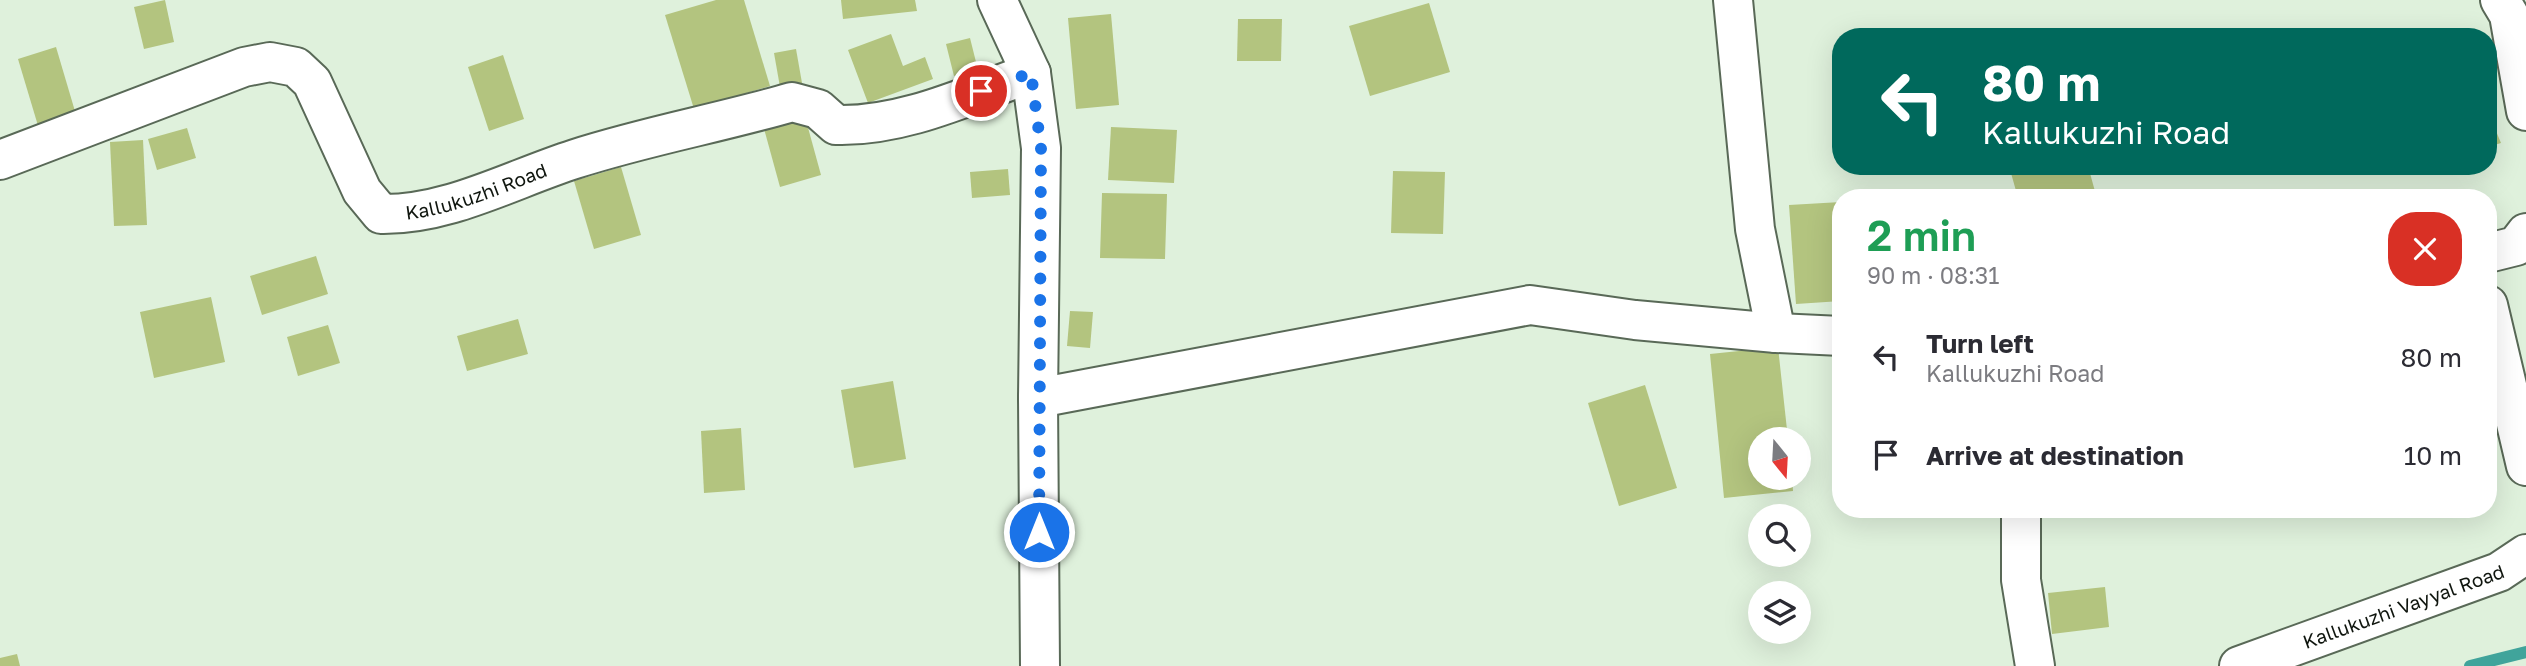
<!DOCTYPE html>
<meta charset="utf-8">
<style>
body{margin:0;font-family:"Golos Text",sans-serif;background:#f2f2f3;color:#2b2b33;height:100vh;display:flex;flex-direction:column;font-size:26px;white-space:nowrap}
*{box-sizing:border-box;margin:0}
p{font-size:23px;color:#7c7c81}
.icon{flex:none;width:38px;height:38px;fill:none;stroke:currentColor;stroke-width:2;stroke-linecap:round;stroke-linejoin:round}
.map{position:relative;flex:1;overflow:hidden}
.details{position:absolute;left:1832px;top:189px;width:665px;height:329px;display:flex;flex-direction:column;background:#fff;border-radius:28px;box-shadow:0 7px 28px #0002}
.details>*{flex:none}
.hud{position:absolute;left:1832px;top:28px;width:665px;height:147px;border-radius:28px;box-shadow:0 7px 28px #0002;background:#00695c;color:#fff;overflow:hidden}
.needle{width:46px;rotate:162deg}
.tools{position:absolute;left:1748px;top:427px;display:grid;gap:14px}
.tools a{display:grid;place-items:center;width:63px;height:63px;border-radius:50%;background:#fff;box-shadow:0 7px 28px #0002;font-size:35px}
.pin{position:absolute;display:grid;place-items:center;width:60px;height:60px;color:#fff;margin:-30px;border:4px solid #fff;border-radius:50%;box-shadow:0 2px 7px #0007}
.me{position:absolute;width:77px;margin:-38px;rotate:0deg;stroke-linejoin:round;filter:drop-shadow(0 0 5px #0008)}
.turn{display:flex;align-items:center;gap:24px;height:147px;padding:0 35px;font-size:32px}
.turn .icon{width:91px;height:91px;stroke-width:2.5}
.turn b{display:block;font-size:49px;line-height:60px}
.round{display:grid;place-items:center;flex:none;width:74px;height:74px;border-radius:28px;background:#f2f2f3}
.headline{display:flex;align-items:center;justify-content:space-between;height:119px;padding:0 35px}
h1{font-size:42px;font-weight:600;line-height:52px;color:#1e9e55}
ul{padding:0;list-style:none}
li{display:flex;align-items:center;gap:21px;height:98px;padding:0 35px}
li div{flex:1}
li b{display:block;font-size:26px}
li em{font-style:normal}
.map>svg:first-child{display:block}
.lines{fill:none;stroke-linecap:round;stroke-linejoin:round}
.stream{stroke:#40a49b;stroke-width:12}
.building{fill:#b3c47f}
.street-casing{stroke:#596957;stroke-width:42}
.secondary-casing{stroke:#596957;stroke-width:42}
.street{stroke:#fff;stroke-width:38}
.secondary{stroke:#fff;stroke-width:38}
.route{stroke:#1a73e8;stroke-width:12;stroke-dasharray:0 21.6}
.labels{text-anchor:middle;stroke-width:7;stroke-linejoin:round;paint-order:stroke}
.street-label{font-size:19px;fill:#0f150e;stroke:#fff}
</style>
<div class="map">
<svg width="2526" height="666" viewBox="0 0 2526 666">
<rect width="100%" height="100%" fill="#dff1dc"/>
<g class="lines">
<path class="stream" d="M2470,666L2526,652"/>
</g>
<g class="building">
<path d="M165,0L174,42L144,49L134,7Z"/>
<path d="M716,0H744L770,86L694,109L665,15Z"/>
<path d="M841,0H915L917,11L843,19Z"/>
<path d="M1429,3L1450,72L1370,96L1349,26Z"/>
<path d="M1111,14L1119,105L1076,109L1068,18Z"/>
<path d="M1238,19H1282L1281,61H1237Z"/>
<path d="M891,34L903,66L925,57L933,79L868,103L848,50Z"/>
<path d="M970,38L978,70L954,76L946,44Z"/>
<path d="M56,47L77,118L39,129L18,59Z"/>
<path d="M796,49L802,83L780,87L774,53Z"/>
<path d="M503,55L524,119L489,131L468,67Z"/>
<path d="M2488,112L2501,143L2488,147Z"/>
<path d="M804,113L821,175L780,187L763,125Z"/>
<path d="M1111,127L1177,130L1174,183L1108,180Z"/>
<path d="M187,128L196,158L157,170L148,139Z"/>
<path d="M143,140L147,225L114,226L110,142Z"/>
<path d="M2009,166H2088L2096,195L2018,198Z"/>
<path d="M621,167L641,235L594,249L574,181Z"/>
<path d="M1008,169L1010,195L972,198L970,172Z"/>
<path d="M1393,171L1445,172L1443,234L1391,233Z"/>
<path d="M1102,193L1167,194L1165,259L1100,258Z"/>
<path d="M1841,202V301L1796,304L1789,205Z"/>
<path d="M316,256L328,294L262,315L250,276Z"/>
<path d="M211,297L225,362L154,378L140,312Z"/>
<path d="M1070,311L1093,312L1090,348L1067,346Z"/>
<path d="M518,319L528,354L467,371L457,336Z"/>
<path d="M328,325L340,363L298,376L287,337Z"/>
<path d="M1778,347L1788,439H1760V478H1792L1793,491L1724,498L1710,354Z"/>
<path d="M893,381L906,459L854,468L841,390Z"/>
<path d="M1645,385L1677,488L1619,506L1588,403Z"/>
<path d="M741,428L745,490L704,493L701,431Z"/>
<path d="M2105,587L2109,627L2052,634L2048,593Z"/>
<path d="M17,654L20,666H0V658Z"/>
</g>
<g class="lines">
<defs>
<g id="street">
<path d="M1733,0L1755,229L1776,333"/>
<path d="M2500,0L2509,15L2526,111"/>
<path id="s1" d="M0,160L244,67L270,62L296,67L312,82L362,191L381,214C449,215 512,179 575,159C646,136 720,123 792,102L818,109L836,125C903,127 969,95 1031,73"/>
<path d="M2488,253L2516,246L2526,233"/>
<path d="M2488,305L2526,466"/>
<path d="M1038,398L1530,305L1635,320L1776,333L1841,336"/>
<path d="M2021,509V580L2035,666"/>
<path id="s2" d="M2239,666L2499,572L2526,554"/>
</g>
<path id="secondary" d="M997,0L1031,73L1041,148L1038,398L1040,666"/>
</defs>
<use href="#street" class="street-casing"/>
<use href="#secondary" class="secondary-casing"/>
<use href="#street" class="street"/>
<use href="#secondary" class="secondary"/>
</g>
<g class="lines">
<path class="route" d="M981,91L1031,73L1041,148L1039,532"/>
</g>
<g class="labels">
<g class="street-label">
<text dy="7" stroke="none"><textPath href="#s1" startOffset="584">Kallukuzhi Road</textPath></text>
<text dy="7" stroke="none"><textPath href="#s2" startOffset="175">Kallukuzhi Vayyal Road</textPath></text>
</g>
</g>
</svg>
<div class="tools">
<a><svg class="needle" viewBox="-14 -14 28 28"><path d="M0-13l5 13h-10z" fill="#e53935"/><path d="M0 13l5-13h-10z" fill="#7c7c81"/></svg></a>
<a><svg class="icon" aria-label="search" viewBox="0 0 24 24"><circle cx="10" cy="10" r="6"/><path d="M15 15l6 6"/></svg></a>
<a><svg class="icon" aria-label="layers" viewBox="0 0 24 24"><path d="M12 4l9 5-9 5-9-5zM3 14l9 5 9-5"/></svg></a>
</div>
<div class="pin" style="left:981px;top:91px;background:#d93025"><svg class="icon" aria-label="arrive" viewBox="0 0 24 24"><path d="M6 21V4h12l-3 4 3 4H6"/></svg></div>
<svg class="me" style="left:1039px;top:532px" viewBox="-20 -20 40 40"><circle r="17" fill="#1a73e8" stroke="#fff" stroke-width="3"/><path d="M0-11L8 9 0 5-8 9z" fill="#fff"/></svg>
<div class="hud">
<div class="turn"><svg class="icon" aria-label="left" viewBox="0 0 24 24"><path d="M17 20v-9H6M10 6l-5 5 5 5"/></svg><div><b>80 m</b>Kallukuzhi Road</div></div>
</div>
<section class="details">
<div class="headline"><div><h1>2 min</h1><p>90 m · 08:31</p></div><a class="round" style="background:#d93025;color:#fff"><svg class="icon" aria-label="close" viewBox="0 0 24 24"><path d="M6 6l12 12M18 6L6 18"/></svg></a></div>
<ul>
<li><svg class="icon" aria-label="left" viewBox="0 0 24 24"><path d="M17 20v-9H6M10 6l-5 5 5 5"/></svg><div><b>Turn left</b><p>Kallukuzhi Road</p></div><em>80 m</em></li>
<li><svg class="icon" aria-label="arrive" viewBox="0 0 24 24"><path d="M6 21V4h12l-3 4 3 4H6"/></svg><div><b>Arrive at destination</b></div><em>10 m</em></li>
</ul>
</section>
</div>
